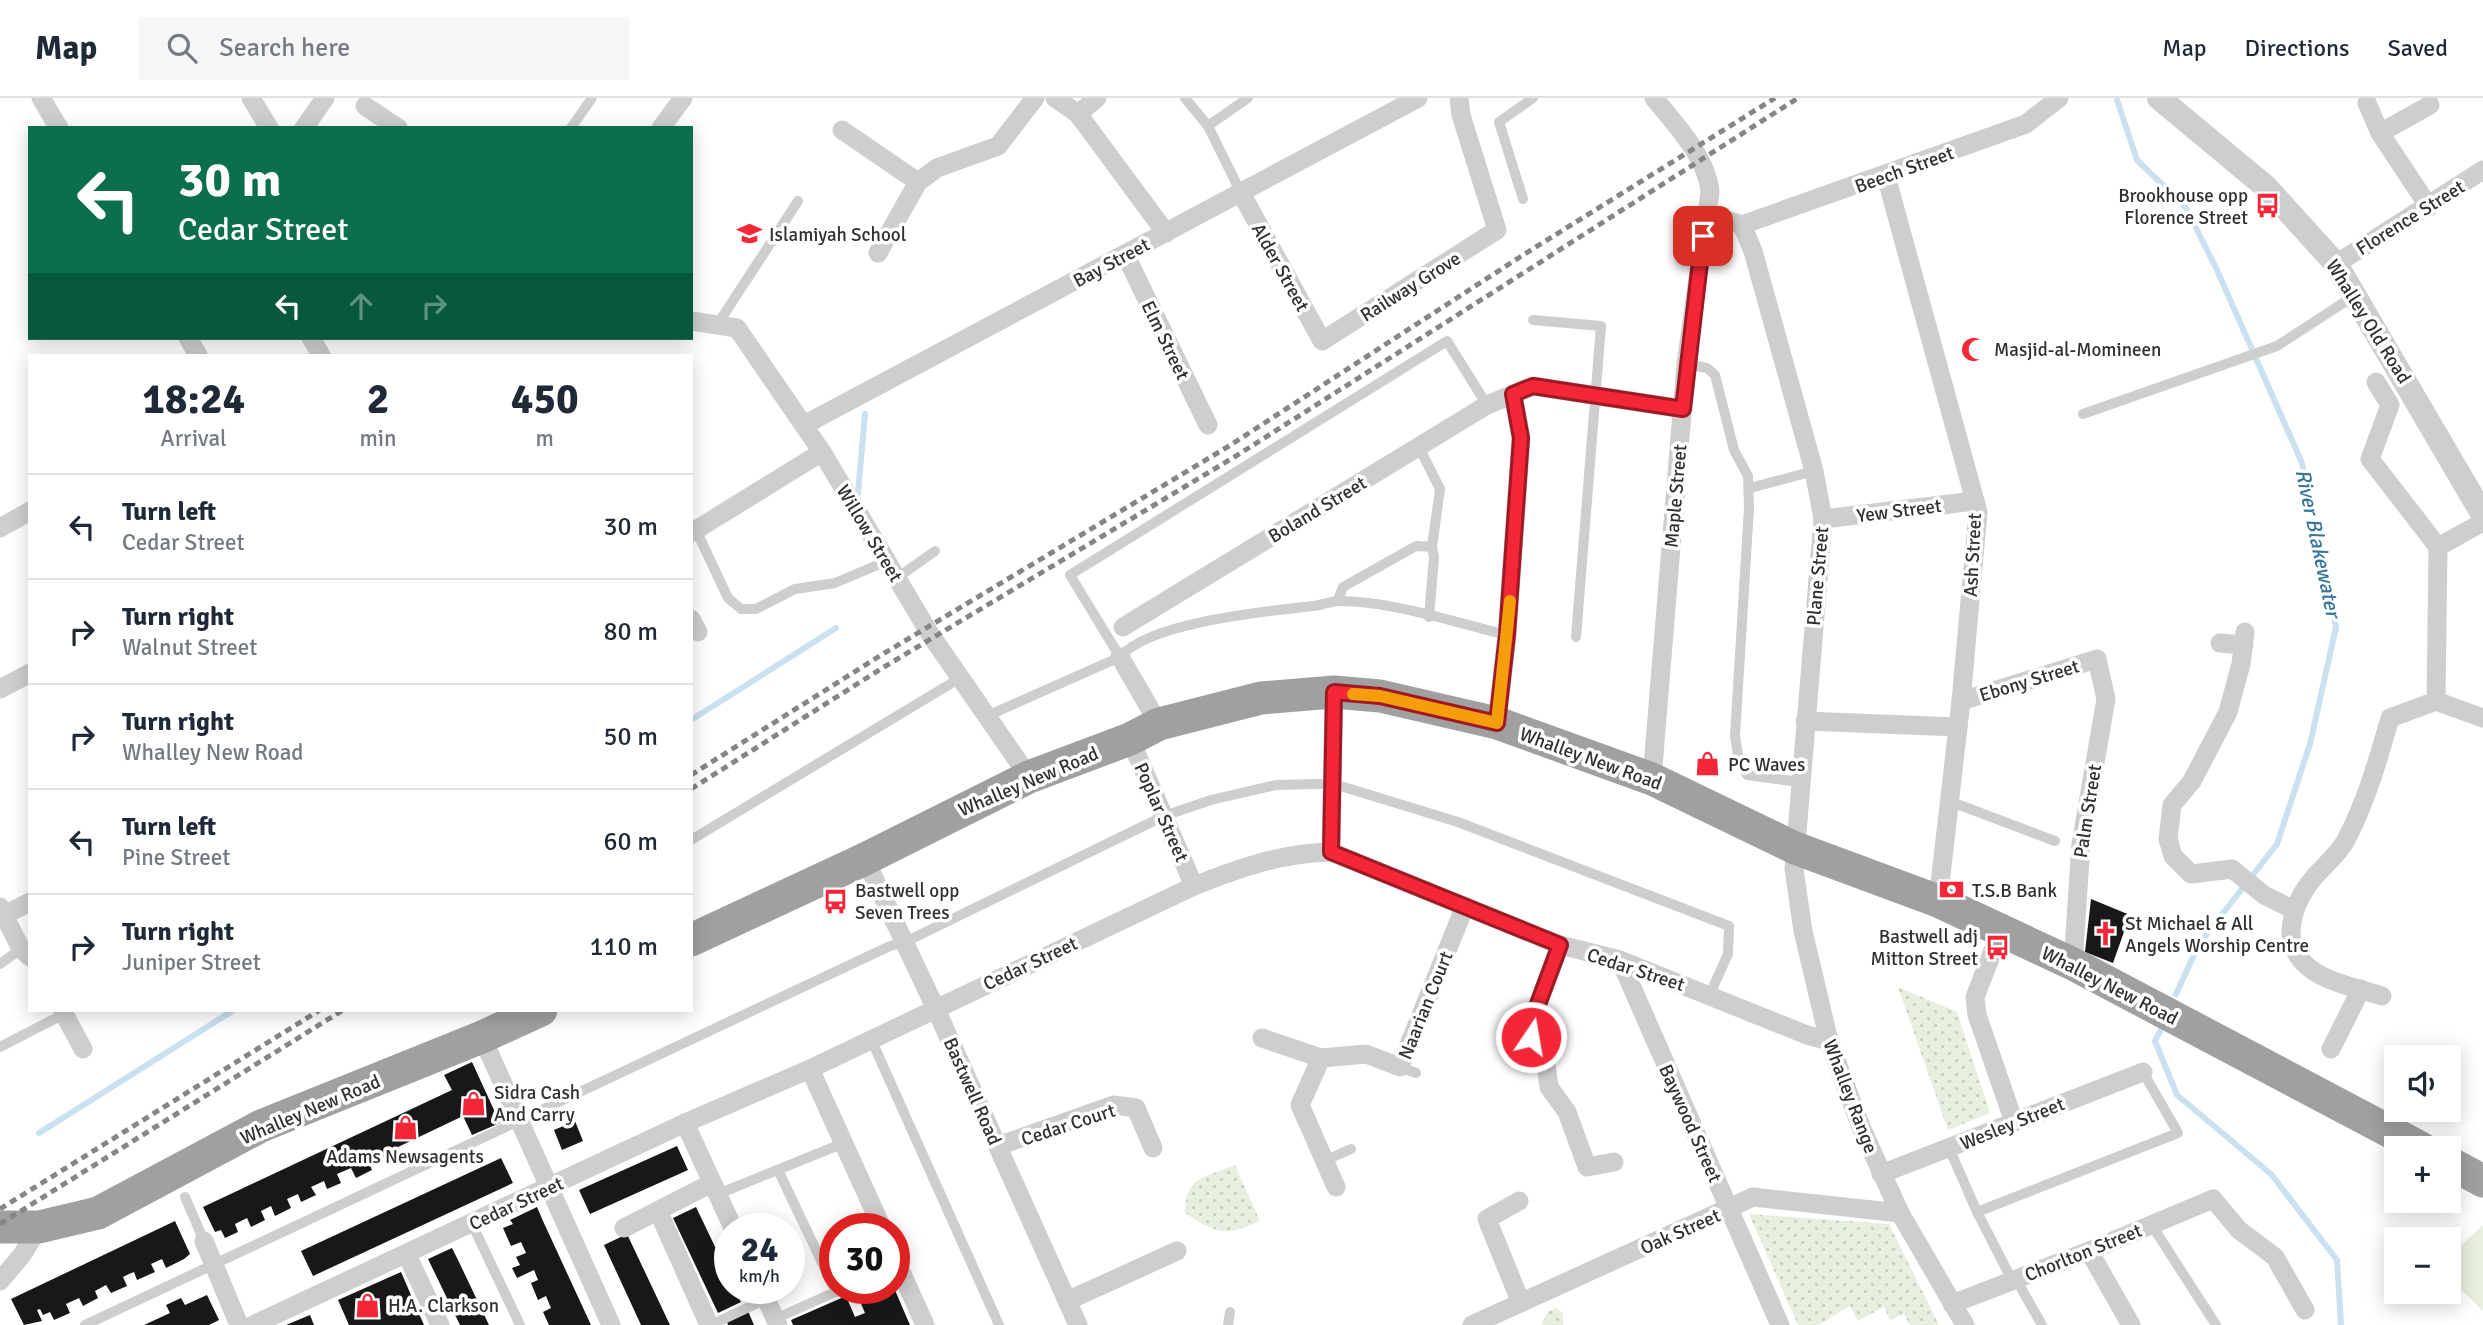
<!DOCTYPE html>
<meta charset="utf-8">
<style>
body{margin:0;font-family:Signika,sans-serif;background:#f6f6f7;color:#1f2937;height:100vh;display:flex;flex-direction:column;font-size:26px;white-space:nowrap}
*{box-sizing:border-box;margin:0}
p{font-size:23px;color:#747a83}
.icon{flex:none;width:38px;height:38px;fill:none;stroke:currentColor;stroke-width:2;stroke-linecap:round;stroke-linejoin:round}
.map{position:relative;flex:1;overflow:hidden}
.details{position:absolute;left:28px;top:256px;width:665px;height:658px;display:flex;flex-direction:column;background:#fff;border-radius:0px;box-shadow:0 4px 18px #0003}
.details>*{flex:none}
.banner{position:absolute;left:28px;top:28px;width:665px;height:214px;border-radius:0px;box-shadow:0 4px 18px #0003;background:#0b6e4f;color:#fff;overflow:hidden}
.buttons{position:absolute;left:2384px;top:947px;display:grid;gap:14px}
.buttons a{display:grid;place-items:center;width:77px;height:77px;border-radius:0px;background:#fff;box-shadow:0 4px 18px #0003;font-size:35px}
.speed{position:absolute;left:714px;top:1115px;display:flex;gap:14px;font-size:35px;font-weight:700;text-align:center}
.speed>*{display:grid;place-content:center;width:91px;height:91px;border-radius:50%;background:#fff;box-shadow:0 4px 18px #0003;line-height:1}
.speed small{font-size:18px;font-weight:400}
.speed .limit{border:10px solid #d22;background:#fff;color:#111}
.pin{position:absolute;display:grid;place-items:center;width:60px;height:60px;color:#fff;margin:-30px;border-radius:14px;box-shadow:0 4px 10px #0006}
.me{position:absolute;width:77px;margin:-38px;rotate:12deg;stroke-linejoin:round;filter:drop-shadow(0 0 5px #0008)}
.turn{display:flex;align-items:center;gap:24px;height:147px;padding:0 35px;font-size:32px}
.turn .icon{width:91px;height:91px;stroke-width:2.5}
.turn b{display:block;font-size:49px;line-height:60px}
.lanes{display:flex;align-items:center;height:66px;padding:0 35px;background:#0003;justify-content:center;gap:35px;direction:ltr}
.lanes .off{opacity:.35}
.eta{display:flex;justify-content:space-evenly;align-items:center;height:119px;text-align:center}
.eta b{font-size:42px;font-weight:800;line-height:49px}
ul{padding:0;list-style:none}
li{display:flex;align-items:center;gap:21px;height:105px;padding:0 35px;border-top:2px solid #e0e1e3}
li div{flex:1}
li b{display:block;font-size:26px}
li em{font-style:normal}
header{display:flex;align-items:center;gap:42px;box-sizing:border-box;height:98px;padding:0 35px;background:#fff;border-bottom:2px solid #e0e1e3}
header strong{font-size:33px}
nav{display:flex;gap:38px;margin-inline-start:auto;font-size:24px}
.search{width:490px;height:63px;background:#f6f6f7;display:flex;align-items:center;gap:18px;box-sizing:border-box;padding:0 24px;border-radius:0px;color:#747a83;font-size:26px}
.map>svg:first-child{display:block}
.grass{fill:#e7efde}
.park{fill:url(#park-dots)}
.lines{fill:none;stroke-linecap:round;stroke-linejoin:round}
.stream{stroke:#cae1f0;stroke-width:6}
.building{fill:#181818}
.service{stroke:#cecece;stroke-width:10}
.minor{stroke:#cecece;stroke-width:19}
.tertiary{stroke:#cecece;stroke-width:24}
.trunk{stroke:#a0a0a0;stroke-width:33}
.rail{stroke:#868686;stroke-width:5;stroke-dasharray:7 5;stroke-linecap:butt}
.route-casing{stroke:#9f1924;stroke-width:18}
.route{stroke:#f42738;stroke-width:12}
.slow{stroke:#f59e0b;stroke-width:12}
.labels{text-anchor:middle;stroke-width:7;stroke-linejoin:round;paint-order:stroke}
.street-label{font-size:19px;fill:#313131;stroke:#fff}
.poi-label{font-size:19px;fill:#313131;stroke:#fff;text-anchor:start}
.water-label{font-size:21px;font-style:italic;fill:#37769c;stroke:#fff}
</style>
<header>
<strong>Map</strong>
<div class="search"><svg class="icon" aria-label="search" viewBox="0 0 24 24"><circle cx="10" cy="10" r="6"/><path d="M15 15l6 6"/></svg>Search here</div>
<nav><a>Map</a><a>Directions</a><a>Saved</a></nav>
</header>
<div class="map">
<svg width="2483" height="1227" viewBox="0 0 2483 1227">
<defs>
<pattern id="park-dots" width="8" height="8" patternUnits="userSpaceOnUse" patternTransform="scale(1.75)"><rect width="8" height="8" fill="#e7efde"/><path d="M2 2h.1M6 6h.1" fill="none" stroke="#c7cdbf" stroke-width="1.8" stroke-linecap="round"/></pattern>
</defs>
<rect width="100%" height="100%" fill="#fff"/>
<path class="grass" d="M2483,1127V1213L2448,1179V1160Z"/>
<g class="park">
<path d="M1898,889L1957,914L1990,1015L1948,1032Z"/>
<path d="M1235,1067L1260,1123C1225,1139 1217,1136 1185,1115C1186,1077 1204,1080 1235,1067Z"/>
<path d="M1749,1116L1889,1126L1939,1227H1910L1904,1216L1890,1222L1884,1209L1858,1223L1850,1208L1818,1227H1798Z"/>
<path d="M1556,1210L1563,1215V1227H1541L1549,1213Z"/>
</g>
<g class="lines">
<g class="stream">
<path d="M2117,2L2137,62L2186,110L2217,172L2302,365L2336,529L2310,646L2277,746L2199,846L2176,896"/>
<path d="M858,395L865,316"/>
<path d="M691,622L836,530"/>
<path d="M2160,933L2155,943L2177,997L2271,1076L2337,1162L2341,1227"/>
<path d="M39,1035L234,912"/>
</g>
</g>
<g class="building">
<path d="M2091,801L2130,817L2113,865L2085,854Z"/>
<path d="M472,964L500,1025L472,1037L463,1018L398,1049L402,1057L395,1060L386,1064L382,1056L368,1062L372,1072L356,1080L351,1070L337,1076L341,1085L327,1091L324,1083L311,1089L316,1097L301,1104L298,1096L287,1101L291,1110L275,1118L271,1108L261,1113L265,1122L251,1129L247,1120L235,1126L238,1134L225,1140L221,1132L215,1134L203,1109L452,992L444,977Z"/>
<path d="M575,1023L583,1043L562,1052L554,1032Z"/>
<path d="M677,1048L688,1072L590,1116L579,1092Z"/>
<path d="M501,1060L513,1085L313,1178L301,1153Z"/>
<path d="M537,1109L543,1123L591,1227H549L543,1214L551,1210L546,1198L538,1202L531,1185L538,1182L534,1172L517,1180L512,1170L520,1167L516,1159L526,1155L521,1144L511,1148L503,1130L513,1126L510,1122Z"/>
<path d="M696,1109L730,1180V1190H734L741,1204L718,1215L673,1120Z"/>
<path d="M175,1123L190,1156L184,1161L166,1170L162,1161L151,1166L155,1174L137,1182L134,1174L129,1176L123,1179L127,1188L111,1195L106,1187L95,1193L98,1200L83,1208L79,1200L66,1206L70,1215L54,1222L50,1214L43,1217L40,1211L37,1212L42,1223L24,1227L11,1201Z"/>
<path d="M627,1136L670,1227H641L604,1147Z"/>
<path d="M452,1150L458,1162L489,1227H460L428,1161Z"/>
<path d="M401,1174L424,1227H349L338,1202Z"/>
<path d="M884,1190H894L910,1227H793L791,1222L846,1198L855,1219L865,1215L859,1201Z"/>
<path d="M207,1197L219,1222L209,1227H144L170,1215L166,1207L181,1200L185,1207Z"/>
<path d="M748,1213L754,1227H728L727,1224Z"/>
<path d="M310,1217L314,1227H286Z"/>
</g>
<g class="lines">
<g class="service">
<path d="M1185,0L1208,28L1241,95"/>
<path d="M1208,28L1248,0"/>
<path d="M571,30L592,0"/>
<path d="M1523,101L1499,24L1533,0"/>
<path d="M1533,222L1601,228L1576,539"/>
<path d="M717,227L798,103"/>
<path d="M1686,266L1707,270L1715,277L1734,352L1748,378L1749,410L1735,638L1739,664L1747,677L1800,684"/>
<path d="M2083,316L2277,248L2354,198"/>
<path d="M1419,349L1440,391L1432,449L1434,459L1429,519"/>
<path d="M1750,390L1814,373"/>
<path d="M696,432L728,500L741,511H756L795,491L835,485L887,463"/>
<path d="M897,480L935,453"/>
<path d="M1338,502L1343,489L1416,448L1432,449"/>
<path d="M1120,559L1070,477L1447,243L1487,307"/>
<path d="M987,618L1120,559C1149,524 1268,513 1313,508C1322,507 1331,503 1340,503C1390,503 1458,525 1507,537"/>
<path d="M1949,703L2055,743"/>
<path d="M691,742L960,580"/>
<path d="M0,866L21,851"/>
<path d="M871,941L999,1227"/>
<path d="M0,949L64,916"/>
<path d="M1400,969L1416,975"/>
<path d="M1949,1050L1977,1114L2012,1182"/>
<path d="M1324,1063L1351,1051"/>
<path d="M778,1072L836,1194"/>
<path d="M718,1096L844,1045"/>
<path d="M185,1099L204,1143"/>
<path d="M1977,1114L2178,1035L2143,974"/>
<path d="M472,1126L520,1227"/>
<path d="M2151,1126L2216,1227"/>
<path d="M2016,1181L2042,1227"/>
<path d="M775,1221L844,1190"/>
<path d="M85,1227L890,848L903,845L1164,718L1211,702L1276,687L1317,686H1334L1458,724L1729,828L1728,856L1710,896"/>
<path d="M711,1227L766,1201"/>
<path d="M1228,1227L1230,1214"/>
</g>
<g class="minor">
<path d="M41,0L59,30"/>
<path d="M251,0L269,30"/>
<path d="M1055,0L1078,16L1166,135"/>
<path d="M2367,5L2380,35L2429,109"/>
<path d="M365,8L398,30"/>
<path d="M1078,16L1097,0"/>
<path d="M304,30L325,0"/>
<path d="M661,30L683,0"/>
<path d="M842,32L918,84"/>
<path d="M2380,35L2430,7"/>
<path d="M1886,78L1978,414L1961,603L1938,803"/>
<path d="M1241,95L1322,243L1497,132L1461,17L1459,0"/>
<path d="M1708,116L1742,127L1753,153L1814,373L1823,421L1794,771L1803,833L1829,943L1861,1029L1900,1115L1965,1227"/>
<path d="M1742,127L2026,26L2059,0"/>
<path d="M878,155L918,84L937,70L998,48L1035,0"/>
<path d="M1125,156L1208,327"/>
<path d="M2336,166L2483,72"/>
<path d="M691,223L737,230L822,354L930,536L1029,679"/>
<path d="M188,240L198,257"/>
<path d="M311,240L321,257"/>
<path d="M2376,284L2390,307L2370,361L2438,449"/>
<path d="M804,327L1418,0"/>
<path d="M1823,421L1975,403"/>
<path d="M2483,424L2438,449L2436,603L2483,620"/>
<path d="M0,430L30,413"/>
<path d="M691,435L822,354"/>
<path d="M691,521L698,534"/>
<path d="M1123,529L1487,307L1533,288L1683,311"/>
<path d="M2245,534L2241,566L2228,614L2192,683L2172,707L2168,741L2173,758L2191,776L2232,771L2264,797L2294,812"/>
<path d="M2220,545L2244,547"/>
<path d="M1120,559L1159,626"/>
<path d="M0,591L30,575"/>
<path d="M1961,603L2097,561L2106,601L2081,746L2073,866"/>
<path d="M1805,623L1958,629"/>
<path d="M1497,625L1507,537L1521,340L1513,296"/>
<path d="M1130,641L1194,788"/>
<path d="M1652,681L1686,266L1710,94C1707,59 1675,26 1654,0"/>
<path d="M1331,754L1334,594"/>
<path d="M865,761L935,909L1078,1227"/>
<path d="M0,809L21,851L30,859"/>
<path d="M4,817L30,804"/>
<path d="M2001,832L1975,899L1977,917L2014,1024"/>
<path d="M1560,847L1531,925V939L1546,966L1549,989L1567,1014L1587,1069L1614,1064"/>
<path d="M1620,862L1780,1227"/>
<path d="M2382,898C2346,886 2290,879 2291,832C2292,815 2298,801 2308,787C2319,771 2337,759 2346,742C2366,704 2378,662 2390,620L2436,603"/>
<path d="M62,912L83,951"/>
<path d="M482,939L611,1227"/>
<path d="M1262,940L1321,960L1366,956L1400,969L1465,808"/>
<path d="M2331,951L2361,891"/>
<path d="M1321,960L1300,1007L1336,1089"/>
<path d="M810,971L882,1130"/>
<path d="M685,1025L733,1130"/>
<path d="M998,1048L1114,1007L1136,1010L1153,1050"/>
<path d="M1881,1076L2143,974"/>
<path d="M1519,1103L1487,1121L1521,1205"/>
<path d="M658,1113L709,1227"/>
<path d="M624,1130L712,1085"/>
<path d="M204,1143L239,1227"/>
<path d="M2089,1153L2131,1227"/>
<path d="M407,1157L440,1227"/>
<path d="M894,1158L925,1227"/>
<path d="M0,1183L22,1157L39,1129"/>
<path d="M761,1190L778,1227"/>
<path d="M1067,1203L1177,1153"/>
<path d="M1952,1206L2089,1153L2213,1101L2239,1132L2275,1159L2305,1212"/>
<path d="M253,1227L685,1025L810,971L1194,788C1239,770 1282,755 1331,754L1560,847L1620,862L1807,937L1829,943"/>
<path d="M1472,1227L1753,1099L1900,1115"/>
</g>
<path class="tertiary" d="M2159,0L2266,89L2336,166L2483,417"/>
<g class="trunk">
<path d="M691,842L865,761L1029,679L1130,641L1159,626L1261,600L1334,594L1380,598L1497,625L1652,681L1795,750L1938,803L2073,866L2421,1050"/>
<path d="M2448,1064L2483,1083"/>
<path d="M0,1129H39L98,1115L261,1028L482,939L541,912"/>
</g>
<g class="rail">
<path d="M691,677L878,559L1229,348L1523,157L1775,0"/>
<path d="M691,691L884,569L1236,358L1798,0"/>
<path d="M0,1111L320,912"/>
<path d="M0,1126L343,912"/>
</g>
</g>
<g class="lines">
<defs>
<path id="route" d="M1531,939V925L1560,847L1331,754L1334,594L1380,598L1497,625L1507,537L1521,340L1513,296L1533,288L1683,311L1703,138"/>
</defs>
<use href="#route" class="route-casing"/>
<use href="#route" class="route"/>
<path class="slow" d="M1353,596L1380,598L1497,625L1510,503"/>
</g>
<defs>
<symbol id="bus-bare" viewBox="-9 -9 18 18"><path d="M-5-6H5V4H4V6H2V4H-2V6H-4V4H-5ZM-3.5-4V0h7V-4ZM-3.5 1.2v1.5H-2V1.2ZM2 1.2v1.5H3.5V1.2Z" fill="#f42738" stroke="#fff" stroke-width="2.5" paint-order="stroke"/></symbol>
<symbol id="school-bare" viewBox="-9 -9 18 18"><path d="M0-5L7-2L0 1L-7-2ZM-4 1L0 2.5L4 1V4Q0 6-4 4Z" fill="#f42738" stroke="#fff" stroke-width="2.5" paint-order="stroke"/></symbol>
<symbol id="mosque-bare" viewBox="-9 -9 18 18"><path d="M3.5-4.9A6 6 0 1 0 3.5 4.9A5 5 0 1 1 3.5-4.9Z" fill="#f42738" stroke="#fff" stroke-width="2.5" paint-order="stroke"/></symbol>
<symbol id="shop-bare" viewBox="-9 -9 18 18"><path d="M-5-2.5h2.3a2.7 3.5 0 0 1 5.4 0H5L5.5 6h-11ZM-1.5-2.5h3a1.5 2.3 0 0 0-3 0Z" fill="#f42738" stroke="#fff" stroke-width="2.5" paint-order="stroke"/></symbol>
<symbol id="bank-bare" viewBox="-9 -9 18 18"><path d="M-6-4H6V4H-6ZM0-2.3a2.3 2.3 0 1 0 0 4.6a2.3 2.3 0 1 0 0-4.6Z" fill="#f42738" stroke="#fff" stroke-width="2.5" paint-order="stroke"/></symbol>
<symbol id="church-bare" viewBox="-9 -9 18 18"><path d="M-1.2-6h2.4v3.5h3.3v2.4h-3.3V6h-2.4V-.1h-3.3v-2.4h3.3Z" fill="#f42738" stroke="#fff" stroke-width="2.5" paint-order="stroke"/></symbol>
</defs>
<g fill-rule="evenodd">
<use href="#bus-bare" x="2250" y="90" width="35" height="35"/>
<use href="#school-bare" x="732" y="118" width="35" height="35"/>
<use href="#mosque-bare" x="1956" y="234" width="35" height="35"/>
<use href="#shop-bare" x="1690" y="648" width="35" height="35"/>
<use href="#bank-bare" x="1934" y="774" width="35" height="35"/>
<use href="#bus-bare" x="818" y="786" width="35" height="35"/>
<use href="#church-bare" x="2088" y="818" width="35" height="35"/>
<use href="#bus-bare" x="1980" y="832" width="35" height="35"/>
<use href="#shop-bare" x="456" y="988" width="35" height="35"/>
<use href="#shop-bare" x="388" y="1012" width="35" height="35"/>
<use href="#shop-bare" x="350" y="1190" width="35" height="35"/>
</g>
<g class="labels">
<g class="street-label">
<text transform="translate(1904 71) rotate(-20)" y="7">Beech Street</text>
<text transform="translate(2410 119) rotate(-32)" y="7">Florence Street</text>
<text transform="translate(1111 164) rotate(-28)" y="7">Bay Street</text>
<text transform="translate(1281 169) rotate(61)" y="7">Alder Street</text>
<text transform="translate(1410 188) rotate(-32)" y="7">Railway Grove</text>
<text transform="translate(2369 223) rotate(58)" y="7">Whalley Old Road</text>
<text transform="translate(1166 242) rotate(64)" y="7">Elm Street</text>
<text transform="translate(1675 398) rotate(-85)" y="7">Maple Street</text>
<text transform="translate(1317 411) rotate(-31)" y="7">Boland Street</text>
<text transform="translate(1899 412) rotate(-7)" y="7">Yew Street</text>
<text transform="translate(870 435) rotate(59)" y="7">Willow Street</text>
<text transform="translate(1972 457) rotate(-87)" y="7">Ash Street</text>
<text transform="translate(1817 478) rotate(-85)" y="7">Plane Street</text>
<text transform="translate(2029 582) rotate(-17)" y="7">Ebony Street</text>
<text transform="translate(1591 660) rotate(20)" y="7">Whalley New Road</text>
<text transform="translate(1028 683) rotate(-23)" y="7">Whalley New Road</text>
<text transform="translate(2087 713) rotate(-81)" y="7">Palm Street</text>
<text transform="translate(1162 714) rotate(66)" y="7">Poplar Street</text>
<text transform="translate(1030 865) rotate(-25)" y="7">Cedar Street</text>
<text transform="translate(1636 871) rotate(18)" y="7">Cedar Street</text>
<text transform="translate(2110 887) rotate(27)" y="7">Whalley New Road</text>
<text transform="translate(1425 907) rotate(-68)" y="7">Naarian Court</text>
<text transform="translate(973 993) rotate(66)" y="7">Bastwell Road</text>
<text transform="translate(1851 998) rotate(69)" y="7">Whalley Range</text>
<text transform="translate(310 1011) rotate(-23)" y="7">Whalley New Road</text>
<text transform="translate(1691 1025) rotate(66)" y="7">Baywood Street</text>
<text transform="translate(2012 1025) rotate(-22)" y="7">Wesley Street</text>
<text transform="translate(1068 1026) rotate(-18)" y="7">Cedar Court</text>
<text transform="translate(516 1105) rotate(-25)" y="7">Cedar Street</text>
<text transform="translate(1680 1133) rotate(-24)" y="7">Oak Street</text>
<text transform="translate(2083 1154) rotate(-22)" y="7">Chorlton Street</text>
</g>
<g class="poi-label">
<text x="2248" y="104" text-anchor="end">Brookhouse opp<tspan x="2248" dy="22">Florence Street</tspan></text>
<text x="769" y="143">Islamiyah School</text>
<text x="1994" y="258">Masjid-al-Momineen</text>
<text x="1728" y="673">PC Waves</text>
<text x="855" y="799">Bastwell opp<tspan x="855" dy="22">Seven Trees</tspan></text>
<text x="1972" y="799">T.S.B Bank</text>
<text x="2125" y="832">St Michael &amp; All<tspan x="2125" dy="22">Angels Worship Centre</tspan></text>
<text x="1978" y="845" text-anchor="end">Bastwell adj<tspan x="1978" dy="22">Mitton Street</tspan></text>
<text x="494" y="1001">Sidra Cash<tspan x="494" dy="22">And Carry</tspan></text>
<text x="405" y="1065" text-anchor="middle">Adams Newsagents</text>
<text x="388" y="1214">H.A. Clarkson</text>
</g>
<g class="water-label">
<text transform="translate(2318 445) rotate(78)" y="7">River Blakewater</text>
</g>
</g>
</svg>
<div class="buttons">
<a><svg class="icon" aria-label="sound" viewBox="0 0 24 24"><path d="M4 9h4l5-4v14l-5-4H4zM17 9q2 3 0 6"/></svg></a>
<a>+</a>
<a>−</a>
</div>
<div class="speed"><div>24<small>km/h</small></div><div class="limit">30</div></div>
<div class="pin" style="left:1703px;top:138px;background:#d93025"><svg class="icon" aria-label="arrive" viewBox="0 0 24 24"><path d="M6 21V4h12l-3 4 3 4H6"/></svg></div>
<svg class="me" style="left:1531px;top:939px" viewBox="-20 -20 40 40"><circle r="17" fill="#f42738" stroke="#fff" stroke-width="3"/><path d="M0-11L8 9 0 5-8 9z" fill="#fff"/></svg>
<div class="banner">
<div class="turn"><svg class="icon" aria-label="left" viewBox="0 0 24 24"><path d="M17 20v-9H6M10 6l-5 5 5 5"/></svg><div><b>30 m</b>Cedar Street</div></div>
<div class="lanes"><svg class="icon" aria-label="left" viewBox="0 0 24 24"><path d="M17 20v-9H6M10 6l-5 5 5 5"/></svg><svg class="icon off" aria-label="ahead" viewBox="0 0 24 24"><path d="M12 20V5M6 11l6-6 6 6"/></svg><svg class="icon off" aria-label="right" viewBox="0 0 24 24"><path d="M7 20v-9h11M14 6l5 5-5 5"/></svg></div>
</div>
<section class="details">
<div class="eta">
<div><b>18:24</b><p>Arrival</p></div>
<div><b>2</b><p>min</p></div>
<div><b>450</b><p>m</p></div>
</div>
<ul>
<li><svg class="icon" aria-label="left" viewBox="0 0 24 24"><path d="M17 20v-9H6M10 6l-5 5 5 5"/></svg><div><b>Turn left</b><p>Cedar Street</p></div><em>30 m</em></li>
<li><svg class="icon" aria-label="right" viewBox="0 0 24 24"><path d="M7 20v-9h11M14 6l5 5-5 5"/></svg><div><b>Turn right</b><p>Walnut Street</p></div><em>80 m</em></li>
<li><svg class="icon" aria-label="right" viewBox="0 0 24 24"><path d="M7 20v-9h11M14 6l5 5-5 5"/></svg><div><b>Turn right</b><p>Whalley New Road</p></div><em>50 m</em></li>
<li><svg class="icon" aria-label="left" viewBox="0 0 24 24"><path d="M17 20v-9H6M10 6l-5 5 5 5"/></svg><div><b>Turn left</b><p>Pine Street</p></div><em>60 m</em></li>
<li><svg class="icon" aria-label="right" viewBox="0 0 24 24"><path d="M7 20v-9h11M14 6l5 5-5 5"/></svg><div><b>Turn right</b><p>Juniper Street</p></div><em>110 m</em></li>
</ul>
</section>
</div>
